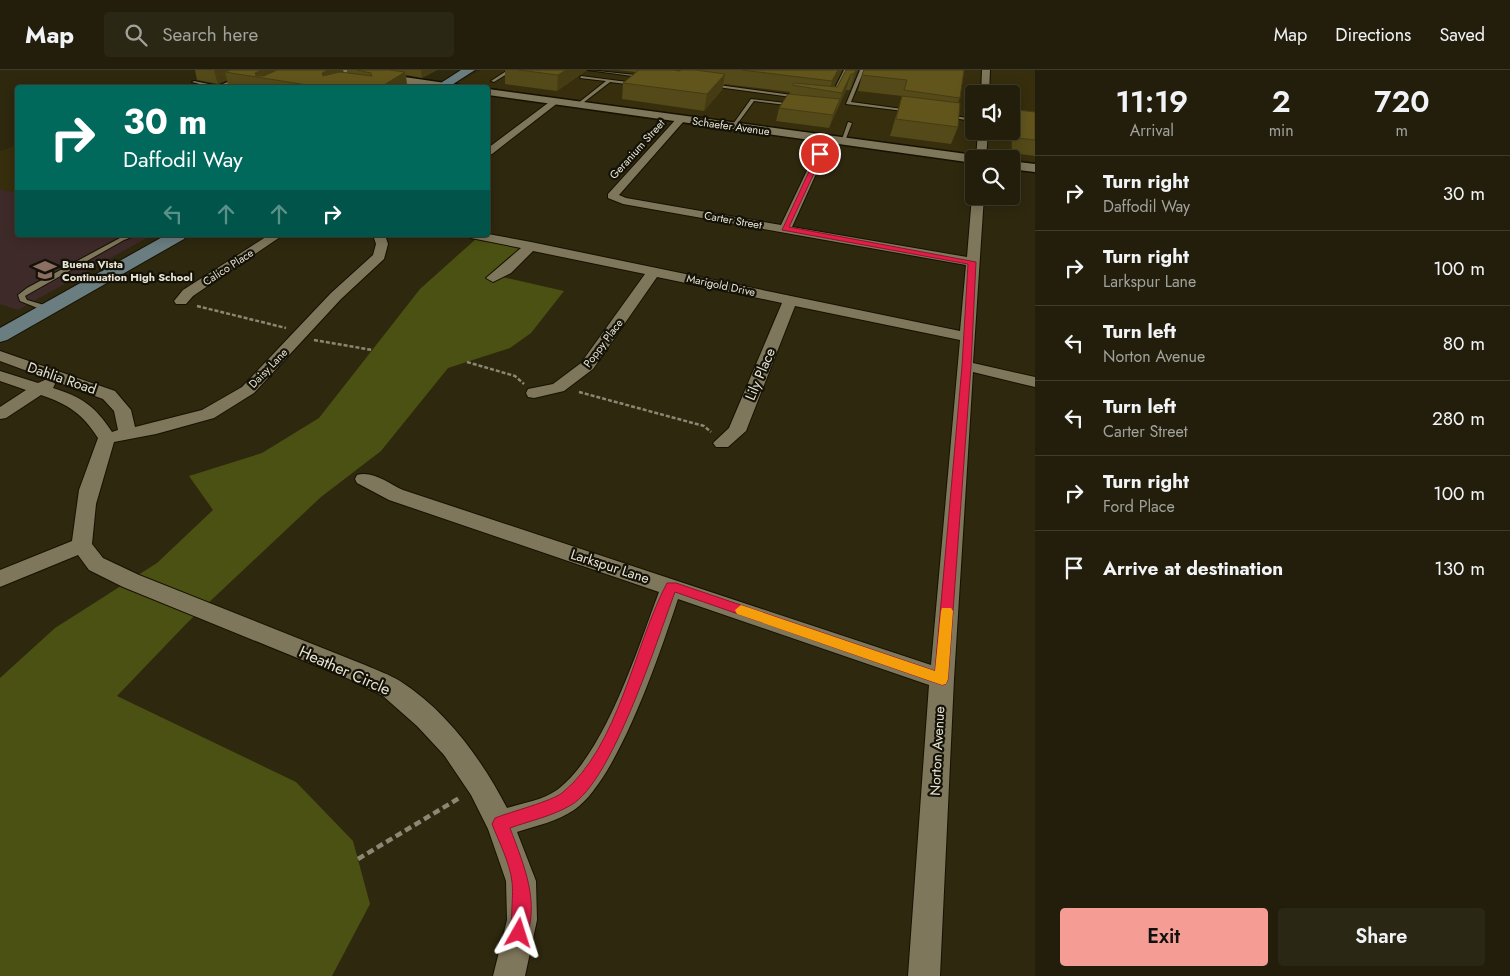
<!DOCTYPE html>
<style>
body{margin:0;font-family:Jost,sans-serif;background:#2a2714;color:#f1f3f6;height:100vh;display:flex;flex-direction:column;font-size:19px;white-space:nowrap}
*{box-sizing:border-box;margin:0}
p{font-size:16px;color:#a2a29d}
.icon{flex:none;width:28px;height:28px;fill:none;stroke:currentColor;stroke-width:2;stroke-linecap:round;stroke-linejoin:round}
.map{position:relative;flex:1;overflow:hidden}
.panel{display:flex;flex-direction:column;background:#221e0b;width:475px}
.panel>*{flex:none}
.hud{position:absolute;left:15px;top:15px;width:475px;height:152px;border-radius:5px;box-shadow:0 2px 12px #0003,0 0 0 1px #3f3c2c;background:#00695c;color:#fff;overflow:hidden}
.buttons{position:absolute;left:965px;top:15px;display:grid;gap:10px}
.buttons a{display:grid;place-items:center;width:55px;height:55px;border-radius:5px;background:#221e0b;box-shadow:0 2px 12px #0003,0 0 0 1px #3f3c2c;font-size:25px}
.pin{position:absolute;display:grid;place-items:center;width:42px;height:42px;color:#fff;margin:-21px;border:2px solid #fff;border-radius:50%;box-shadow:0 1px 5px #0007}
.me{position:absolute;width:55px;margin:-28px;rotate:6deg;stroke-linejoin:round;filter:drop-shadow(0 0 4px #0008)}
.turn{display:flex;align-items:center;gap:18px;height:105px;padding:0 25px;font-size:22px}
.turn .icon{width:65px;height:65px;stroke-width:2.5}
.turn b{display:block;font-size:35px;line-height:42px}
.lanes{display:flex;align-items:center;height:48px;padding:0 25px;background:#0003;justify-content:center;gap:25px;direction:ltr}
.lanes .off{opacity:.35}
.eta{display:flex;justify-content:space-evenly;align-items:center;height:85px;text-align:center}
.eta b{font-size:30px;font-weight:600;line-height:35px}
.button{display:flex;gap:10px;margin-top:auto;padding:10px 25px}
.button a{flex:1;height:58px;border-radius:5px;background:#f59c95;color:#111;font-size:20px;font-weight:600;line-height:58px;text-align:center}
.button a+a{background:#2a2714;color:#f1f3f6}
ul{padding:0;list-style:none}
li{display:flex;align-items:center;gap:15px;height:75px;padding:0 25px;border-top:1px solid #3f3c2c}
li div{flex:1}
li b{display:block;font-size:19px}
li em{font-style:normal}
header{display:flex;align-items:center;gap:30px;box-sizing:border-box;height:70px;padding:0 25px;background:#221e0b;border-bottom:1px solid #3f3c2c}
header strong{font-size:24px}
nav{display:flex;gap:28px;margin-inline-start:auto;font-size:18px}
.search{width:350px;height:45px;background:#2a2714;display:flex;align-items:center;gap:12px;box-sizing:border-box;padding:0 18px;border-radius:5px;color:#a2a29d;font-size:19px}
main{display:flex;flex:1;min-height:0}
.map>svg:first-child{display:block}
.built{fill:#362e0d;fill-rule:evenodd}
.education{fill:#3e2a29}
.green{fill:#4b5112}
.lines{fill:none;stroke-linecap:round;stroke-linejoin:round}
.service-casing{stroke:#171100;stroke-width:2}
.minor-casing{stroke:#171100;stroke-width:2}
.tertiary-casing{stroke:#171100;stroke-width:3}
.secondary-casing{stroke:#171100;stroke-width:2}
.path-far1{stroke:#8c8773;stroke-width:2.5;stroke-dasharray:4 2;stroke-linecap:butt}
.path{stroke:#8c8773;stroke-width:4.5;stroke-dasharray:7 4;stroke-linecap:butt}
.service{fill:#7e775c;fill-rule:evenodd}
.minor{fill:#7e775c;fill-rule:evenodd}
.tertiary{fill:#7e775c;fill-rule:evenodd}
.secondary{fill:#6a7e81;fill-rule:evenodd}
.wall{fill:#544918}
.shaded-wall{fill:#453c14}
.building{fill:#62551c;stroke:#453c14}
.route{fill:#e11d48;stroke:#92132f}
.slow{fill:#f59e0b}
.labels{text-anchor:middle;stroke-width:4.5;stroke-linejoin:round;paint-order:stroke}
.far-street-label{font-size:11px;fill:#e7e4d5;stroke:#141107}
.far-poi-label{font-size:11px;font-weight:bold;fill:#e7e4d5;stroke:#141107;text-anchor:start}
.street-label{font-size:14px;fill:#e7e4d5;stroke:#141107}
.near-street-label{font-size:16px;fill:#e7e4d5;stroke:#141107}
</style>
<header>
<strong>Map</strong>
<div class="search"><svg class="icon" aria-label="search" viewBox="0 0 24 24"><circle cx="10" cy="10" r="6"/><path d="M15 15l6 6"/></svg>Search here</div>
<nav><a>Map</a><a>Directions</a><a>Saved</a></nav>
</header>
<main>
<div class="map">
<svg width="1035" height="906" viewBox="0 0 1035 906">
<rect width="100%" height="100%" fill="#2e280f"/>
<g class="built">
<path d="M481,0H1035V94L457,13ZM974,24H1011V61H974Z"/>
<path d="M17,75V123L0,119V81Z"/>
</g>
<path class="education" d="M0,119L17,123L18,165H152L18,240L0,234Z"/>
<path class="green" d="M477,168L520,176L502,207L564,221L531,263L510,278L448,298L381,381L321,427L188,552L117,626L296,712L353,771L370,834L332,906H0V608L55,558L157,493L213,440L189,406L262,383L319,348L420,219Z"/>
<g class="lines">
<defs>
<g id="service">
<path d="M256,0H262L223,16L226,18H215L192,12L194,11L218,16Z"/>
<path d="M508,0H513L494,12L491,11Z"/>
<path d="M588,0L654,7L663,0H667L655,9Z"/>
<path d="M844,0H848L837,21L833,22Z"/>
<path d="M860,0H864L851,32L910,40L912,42L846,34Z"/>
<path d="M581,6L635,13L637,14L635,15L610,12L579,36L577,34L606,11L580,8Z"/>
<path d="M711,14L799,26L801,27L799,28L710,16Z"/>
<path d="M751,29L794,34L796,35L794,36L754,31L735,57H731Z"/>
<path d="M1011,42L1035,45V47L1011,44Z"/>
<path d="M947,45L974,49V51L945,47Z"/>
<path d="M848,52L852,53L845,71L841,72Z"/>
<path d="M128,165H137L124,170L25,226L27,230L51,237V241H45L20,231L18,225L27,218L120,168Z"/>
<path d="M150,165H161L174,169L171,171Z"/>
</g>
<g id="minor">
<path d="M982,0H990L989,24H981Z"/>
<path d="M552,30L559,32L492,84L488,85V78Z"/>
<path d="M681,46L684,47V51L619,125L626,128L781,155L815,84L820,81L825,84L792,157L967,187L972,126L974,124V126H984L973,293L1035,307V317L973,302L954,609L940,906H908L929,615L678,529C661,580 618,710 574,740C558,751 536,756 517,762L536,811L537,850L525,906H493L507,850L506,811L488,759L471,725L444,685L417,656L383,626L349,609L123,517L89,500L78,485L0,517V500L72,471L79,420L98,368C83,344 68,334 41,325L6,348L0,349V337L26,320L0,311V301L38,313L47,309L53,311L55,314L53,318C82,327 95,336 112,362L118,360L114,341L103,329L0,291V281L115,321L131,340L135,357L202,340L242,317L331,223L373,185L376,174L373,165H385L388,174L384,189L341,229L254,323L214,348L156,364L114,372L96,434L92,474L103,488L139,505L365,595C377,600 390,605 400,611C447,641 482,690 507,738C523,733 543,730 557,720C605,684 638,578 659,522L389,430L357,413L355,409L357,405C372,400 390,414 403,420L931,595L960,270L795,236L746,361L728,377H716L713,373L729,358L782,233L657,207L593,299L564,321L534,328L528,327L526,323L528,319L553,314L581,293L645,204L533,181L511,203L493,212L486,208L521,178L471,168L469,165L488,164L531,172L960,261L966,195L623,134L608,128V124L678,47Z"/>
<path d="M978,61H988L986,89H976Z"/>
<path d="M269,165H283L193,226L186,234H176L174,231L183,220Z"/>
</g>
<g id="tertiary">
<path d="M330,0H356L459,15L464,18H434L335,3Z"/>
<path d="M488,19L974,85L980,89H974V93L488,25Z"/>
<path d="M1011,91L1035,94V102L1011,99Z"/>
</g>
<g id="secondary">
<path d="M461,0H475L447,18H433Z"/>
<path d="M166,165H187L184,169L7,270L0,272V258Z"/>
</g>
</defs>
<use href="#service" class="service-casing"/>
<use href="#minor" class="minor-casing"/>
<use href="#tertiary" class="tertiary-casing"/>
<use href="#secondary" class="secondary-casing"/>
<g class="path-far1">
<path d="M197,236L286,258"/>
<path d="M314,270L372,280"/>
<path d="M467,292L515,306L524,314"/>
<path d="M579,322L704,356L711,362"/>
</g>
<path class="path" d="M358,789L461,727"/>
<use href="#service" class="service"/>
<use href="#minor" class="minor"/>
<use href="#tertiary" class="tertiary"/>
<use href="#secondary" class="secondary"/>
</g>
<g class="wall">
<path d="M195,0H343L344,3H347V0H437L422,8L406,5L407,16L404,18H239L228,16L227,10L218,14L197,10Z"/>
<path d="M505,0H587L557,21L505,14Z"/>
<path d="M617,0H673L680,1L681,0H842L834,16L837,17L846,0H858L850,20H846L829,58L776,51L779,38L790,24V22L724,14L722,20L704,41L622,29L623,13L636,2Z"/>
<path d="M964,0L960,28L958,33V57L951,74L890,66L902,26L858,21L862,5Z"/>
<path d="M1017,40L1035,42V86L1012,83L1011,53Z"/>
</g>
<g class="shaded-wall">
<path d="M216,0H251L225,2L227,10L218,14L214,1Z"/>
<path d="M262,0H279L280,6L256,7L255,3Z"/>
<path d="M328,0H343L344,6L324,16L322,3Z"/>
<path d="M421,0H437L422,8Z"/>
<path d="M566,0H587L557,21L558,5Z"/>
<path d="M838,0H842L831,21H830L832,11Z"/>
<path d="M856,0H858L850,20L854,4Z"/>
<path d="M405,2L407,16L404,18H379Z"/>
<path d="M725,4L722,20L704,41L707,24Z"/>
<path d="M851,4L846,20L838,39L842,23Z"/>
<path d="M840,29L836,42L829,58L833,45Z"/>
</g>
<g class="building">
<path d="M231,0H262L255,3L256,6H264L277,0H328L322,3L323,6L340,2L372,6L371,3L357,0H389L405,2L379,18H326L225,2Z"/>
<path d="M519,0H566L558,5Z"/>
<path d="M639,0H673L680,1L681,0H695L725,4L707,24L623,13Z"/>
<path d="M742,0H838L832,11Z"/>
<path d="M846,0H856L854,4H851L842,23L792,15L794,13L837,17Z"/>
<path d="M864,0H964L960,28L904,20L907,10L862,5Z"/>
<path d="M788,24L840,29L833,45L779,38Z"/>
<path d="M902,26L960,33L958,57L896,49Z"/>
<path d="M1017,40L1035,42V70L1018,68Z"/>
</g>
<path class="route" d="M820,83L823,84L789,157L976,192L971,296L948,609L946,614L942,615L675,522C657,570 612,712 571,735C553,746 529,751 510,758C523,793 541,833 525,870L519,872L513,870C509,860 514,826 512,812C510,793 499,772 492,754L495,748C510,742 552,731 562,723C619,677 634,575 667,513H676L935,601L962,296L968,194L782,160L817,84Z"/>
<path class="slow" d="M741,535L935,601L941,541L942,538H951L953,541L948,609L946,614L942,615L737,544L735,540Z"/>
<defs>
<symbol id="school-bare" viewBox="-9 -9 18 18"><path d="M0-5L7-2L0 1L-7-2ZM-4 1L0 2.5L4 1V4Q0 6-4 4Z" fill="#8d6e63" stroke="#141107" stroke-width="2.5" paint-order="stroke"/></symbol>
</defs>
<g fill-rule="evenodd">
<use href="#school-bare" x="29" y="184" width="32" height="32"/>
</g>
<g class="labels">
<g class="far-street-label">
<text transform="translate(731 56) rotate(8)" y="4">Schaefer Avenue</text>
<text transform="translate(637 79) rotate(-48)" y="4">Geranium Street</text>
<text transform="translate(733 150) rotate(10)" y="4">Carter Street</text>
<text transform="translate(228 197) rotate(-33)" y="4">Calico Place</text>
<text transform="translate(721 215) rotate(12)" y="4">Marigold Drive</text>
<text transform="translate(603 273) rotate(-53)" y="4">Poppy Place</text>
<text transform="translate(268 298) rotate(-46)" y="4">Daisy Lane</text>
</g>
<g class="far-poi-label">
<text x="62" y="198">Buena Vista<tspan x="62" dy="13">Continuation High School</tspan></text>
</g>
<g class="street-label">
<text transform="translate(760 304) rotate(-67)" y="5">Lily Place</text>
<text transform="translate(62 308) rotate(19)" y="5">Dahlia Road</text>
<text transform="translate(610 496) rotate(18)" y="5">Larkspur Lane</text>
<text transform="translate(937 681) rotate(-87)" y="5">Norton Avenue</text>
</g>
<g class="near-street-label">
<text transform="translate(345 600) rotate(24)" y="6">Heather Circle</text>
</g>
</g>
</svg>
<div class="buttons">
<a><svg class="icon" aria-label="sound" viewBox="0 0 24 24"><path d="M4 9h4l5-4v14l-5-4H4zM17 9q2 3 0 6"/></svg></a>
<a><svg class="icon" aria-label="search" viewBox="0 0 24 24"><circle cx="10" cy="10" r="6"/><path d="M15 15l6 6"/></svg></a>
</div>
<div class="pin" style="left:820px;top:84px;background:#d93025"><svg class="icon" aria-label="arrive" viewBox="0 0 24 24"><path d="M6 21V4h12l-3 4 3 4H6"/></svg></div>
<svg class="me" style="left:519px;top:863px" viewBox="-20 -20 40 40"><path d="M0-17L14 15 0 8-14 15z" fill="#e11d48" stroke="#fff" stroke-width="4"/></svg>
<div class="hud">
<div class="turn"><svg class="icon" aria-label="right" viewBox="0 0 24 24"><path d="M7 20v-9h11M14 6l5 5-5 5"/></svg><div><b>30 m</b>Daffodil Way</div></div>
<div class="lanes"><svg class="icon off" aria-label="left" viewBox="0 0 24 24"><path d="M17 20v-9H6M10 6l-5 5 5 5"/></svg><svg class="icon off" aria-label="ahead" viewBox="0 0 24 24"><path d="M12 20V5M6 11l6-6 6 6"/></svg><svg class="icon off" aria-label="ahead" viewBox="0 0 24 24"><path d="M12 20V5M6 11l6-6 6 6"/></svg><svg class="icon" aria-label="right" viewBox="0 0 24 24"><path d="M7 20v-9h11M14 6l5 5-5 5"/></svg></div>
</div>
</div>
<section class="panel">
<div class="eta">
<div><b>11:19</b><p>Arrival</p></div>
<div><b>2</b><p>min</p></div>
<div><b>720</b><p>m</p></div>
</div>
<ul>
<li><svg class="icon" aria-label="right" viewBox="0 0 24 24"><path d="M7 20v-9h11M14 6l5 5-5 5"/></svg><div><b>Turn right</b><p>Daffodil Way</p></div><em>30 m</em></li>
<li><svg class="icon" aria-label="right" viewBox="0 0 24 24"><path d="M7 20v-9h11M14 6l5 5-5 5"/></svg><div><b>Turn right</b><p>Larkspur Lane</p></div><em>100 m</em></li>
<li><svg class="icon" aria-label="left" viewBox="0 0 24 24"><path d="M17 20v-9H6M10 6l-5 5 5 5"/></svg><div><b>Turn left</b><p>Norton Avenue</p></div><em>80 m</em></li>
<li><svg class="icon" aria-label="left" viewBox="0 0 24 24"><path d="M17 20v-9H6M10 6l-5 5 5 5"/></svg><div><b>Turn left</b><p>Carter Street</p></div><em>280 m</em></li>
<li><svg class="icon" aria-label="right" viewBox="0 0 24 24"><path d="M7 20v-9h11M14 6l5 5-5 5"/></svg><div><b>Turn right</b><p>Ford Place</p></div><em>100 m</em></li>
<li><svg class="icon" aria-label="arrive" viewBox="0 0 24 24"><path d="M6 21V4h12l-3 4 3 4H6"/></svg><div><b>Arrive at destination</b></div><em>130 m</em></li>
</ul>
<div class="button"><a>Exit</a><a>Share</a></div>
</section>
</main>
